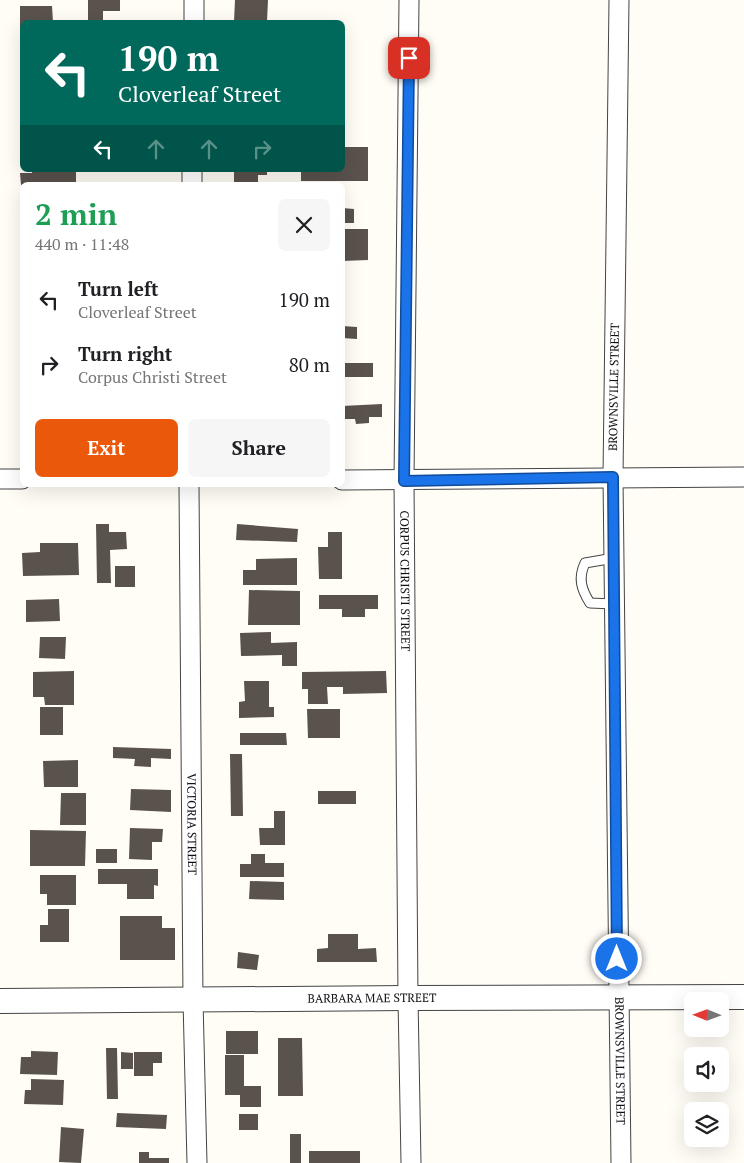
<!DOCTYPE html>
<meta charset="utf-8">
<style>
body{margin:0;font-family:"PT Serif",serif;background:#f6f6f6;color:#202124;height:100vh;display:flex;flex-direction:column;font-size:19px;white-space:nowrap}
*{box-sizing:border-box;margin:0}
p{font-size:16px;color:#757577}
.icon{flex:none;width:28px;height:28px;fill:none;stroke:currentColor;stroke-width:2;stroke-linecap:round;stroke-linejoin:round}
.map{position:relative;flex:1;overflow:hidden}
.panel{position:absolute;left:20px;top:182px;width:325px;height:305px;display:flex;flex-direction:column;background:#fff;border-radius:8px;box-shadow:0 5px 20px #0002}
.panel>*{flex:none}
.hud{position:absolute;left:20px;top:20px;width:325px;height:152px;border-radius:8px;box-shadow:0 5px 20px #0002;background:#00695c;color:#fff;overflow:hidden}
.needle{width:32px;rotate:271deg}
.tools{position:absolute;left:684px;top:992px;display:grid;gap:10px}
.tools a{display:grid;place-items:center;width:45px;height:45px;border-radius:8px;background:#fff;box-shadow:0 5px 20px #0002;font-size:25px}
.pin{position:absolute;display:grid;place-items:center;width:42px;height:42px;color:#fff;margin:-21px;border-radius:10px;box-shadow:0 2px 8px #0006}
.me{position:absolute;width:55px;margin:-28px;rotate:0deg;stroke-linejoin:round;filter:drop-shadow(0 0 4px #0008)}
.turn{display:flex;align-items:center;gap:18px;height:105px;padding:0 15px;font-size:22px}
.turn .icon{width:65px;height:65px;stroke-width:2.5}
.turn b{display:block;font-size:35px;line-height:42px}
.lanes{display:flex;align-items:center;height:48px;padding:0 15px;background:#0003;justify-content:center;gap:25px;direction:ltr}
.lanes .off{opacity:.35}
.round{display:grid;place-items:center;flex:none;width:52px;height:52px;border-radius:8px;background:#f6f6f6}
.headline{display:flex;align-items:center;justify-content:space-between;height:85px;padding:0 15px}
h1{font-size:30px;font-weight:800;line-height:38px;color:#1e9e55}
.button{display:flex;gap:10px;margin-top:auto;padding:10px 15px}
.button a{flex:1;height:58px;border-radius:8px;background:#ea580c;color:#fff;font-size:20px;font-weight:800;line-height:58px;text-align:center}
.button a+a{background:#f6f6f6;color:#202124}
ul{padding:0;list-style:none}
li{display:flex;align-items:center;gap:15px;height:65px;padding:0 15px}
li div{flex:1}
li b{display:block;font-size:19px}
li em{font-style:normal}
.map>svg:first-child{display:block}
.building{fill:#5a524d}
.lines{fill:none;stroke-linecap:round;stroke-linejoin:round}
.service-casing{stroke:#444;stroke-width:11}
.minor-casing{stroke:#444;stroke-width:21}
.tertiary-casing{stroke:#444;stroke-width:26}
.service{stroke:#fff;stroke-width:9}
.minor{stroke:#fff;stroke-width:19}
.tertiary{stroke:#fff;stroke-width:24}
.route-casing{stroke:#114b97;stroke-width:12}
.route{stroke:#1a73e8;stroke-width:9}
.labels{text-anchor:middle;stroke-width:5;stroke-linejoin:round;paint-order:stroke}
.street-label{font-size:12px;fill:#111;stroke:#fff}
</style>
<div class="map">
<svg width="744" height="1163" viewBox="0 0 744 1163">
<rect width="100%" height="100%" fill="#fffdf5"/>
<g class="building">
<path d="M88,0H120V11H103V22H88Z"/>
<path d="M235,0H268L267,21L234,22Z"/>
<path d="M20,6H52L53,22H22V63H20Z"/>
<path d="M342,147H368V181H301V170H342Z"/>
<path d="M32,170H76V184L21,185L20,173H32Z"/>
<path d="M234,170H267V175H258V183H234Z"/>
<path d="M342,208L354,209V223H342Z"/>
<path d="M342,229H368V260L342,261Z"/>
<rect x="342" y="266" width="3" height="35"/>
<path d="M342,326L357,327V339L342,338Z"/>
<rect x="342" y="363" width="31" height="14"/>
<path d="M382,404V417H369V423L356,424L355,419H342V406Z"/>
<path d="M96,524H109V532H126L127,549L110,550L111,583H97Z"/>
<path d="M237,524L298,529L297,542L236,540Z"/>
<path d="M328,532H342V579H319L318,547H328Z"/>
<path d="M40,543H78L79,575L23,576L22,553L40,552Z"/>
<path d="M297,558V585H243V570H256V559Z"/>
<rect x="115" y="566" width="20" height="21"/>
<path d="M249,590L300,591V625H248Z"/>
<path d="M319,595H378V609H365V617H342V609H319Z"/>
<path d="M59,599L60,621L26,622V600Z"/>
<path d="M271,632V643L297,642V666H282V655L241,656L240,633Z"/>
<path d="M40,637H66L65,659L39,658Z"/>
<path d="M74,671V705H45L44,697H33V672Z"/>
<path d="M386,671L387,693L343,694V687H327L328,704H308V689H302V672Z"/>
<path d="M244,681H269V707H274V717L239,718V702L245,701Z"/>
<rect x="40" y="707" width="23" height="28"/>
<path d="M307,709H340V738H308Z"/>
<path d="M240,733H286L287,745H240Z"/>
<path d="M113,747L171,749V759L151,758V767L134,766L135,759L113,758Z"/>
<path d="M230,754H242L243,816H231Z"/>
<path d="M78,760V787H44L43,761Z"/>
<path d="M131,789L171,790V812L130,810Z"/>
<rect x="318" y="791" width="38" height="13"/>
<path d="M61,793H86V825H60Z"/>
<path d="M274,811H285V845H260L259,828H274Z"/>
<path d="M130,828L163,829L162,842H152V860L129,859Z"/>
<path d="M30,830L86,831L85,866H30Z"/>
<rect x="96" y="849" width="21" height="14"/>
<path d="M251,854H265V863H284V877H240V864H251Z"/>
<path d="M98,869H158V886L154,885V899H127V884H98Z"/>
<path d="M40,875H76V905H47V894H40Z"/>
<path d="M250,881L284,882V900L249,899Z"/>
<path d="M48,909H69V942H40V925H48Z"/>
<path d="M120,916H162V928H175V960H120Z"/>
<path d="M328,934H358V949L376,948L377,962H317V949L328,948Z"/>
<path d="M238,952L259,955L257,970L237,968Z"/>
<rect x="226" y="1031" width="32" height="23"/>
<path d="M278,1038H302L303,1096H278Z"/>
<path d="M106,1048H117L118,1099H107Z"/>
<path d="M31,1051L58,1052L57,1075L20,1074L21,1057H31Z"/>
<path d="M121,1052L133,1053V1069H121Z"/>
<path d="M134,1052H162V1063H153V1076H134Z"/>
<path d="M225,1055H244V1086H261V1107H240V1095H225Z"/>
<path d="M31,1079L64,1080L63,1105L24,1104L25,1090H31Z"/>
<path d="M117,1113L167,1115L166,1129L116,1127Z"/>
<rect x="239" y="1114" width="19" height="16"/>
<path d="M61,1127L84,1129L81,1163L59,1162Z"/>
<rect x="290" y="1134" width="11" height="29"/>
<rect x="309" y="1151" width="51" height="12"/>
<path d="M139,1152H149V1158H169V1163H139Z"/>
</g>
<g class="lines">
<defs>
<path id="service" d="M614,558L585,563C578,578 581,589 590,603L614,604"/>
<g id="minor">
<path id="s1" d="M409,0L404,481L408,998L411,1163"/>
<path id="s2" d="M619,0L613,477L621,1163"/>
<path d="M194,22V0"/>
<path d="M192,185V170"/>
<path d="M0,479H22"/>
<path d="M342,480L744,477"/>
<path id="s3" d="M189,485L193,1000L197,1163"/>
</g>
<g id="tertiary">
<path id="s4" d="M0,1001L408,998L744,997"/>
</g>
</defs>
<use href="#service" class="service-casing"/>
<use href="#minor" class="minor-casing"/>
<use href="#tertiary" class="tertiary-casing"/>
<use href="#service" class="service"/>
<use href="#minor" class="minor"/>
<use href="#tertiary" class="tertiary"/>
</g>
<g class="lines">
<defs>
<path id="route" d="M409,58L404,481L613,477L617,959"/>
</defs>
<use href="#route" class="route-casing"/>
<use href="#route" class="route"/>
</g>
<g class="labels">
<g class="street-label">
<text transform="translate(614 387) rotate(-89)" y="4">BROWNSVILLE STREET</text>
<text dy="4" stroke="none"><textPath href="#s1" startOffset="581">CORPUS CHRISTI STREET</textPath></text>
<text dy="4" stroke="none"><textPath href="#s3" startOffset="339">VICTORIA STREET</textPath></text>
<text dy="4" stroke="none"><textPath href="#s4" startOffset="372">BARBARA MAE STREET</textPath></text>
<text dy="4" stroke="none"><textPath href="#s2" startOffset="1061">BROWNSVILLE STREET</textPath></text>
</g>
</g>
</svg>
<div class="tools">
<a><svg class="needle" viewBox="-14 -14 28 28"><path d="M0-13l5 13h-10z" fill="#e53935"/><path d="M0 13l5-13h-10z" fill="#757577"/></svg></a>
<a><svg class="icon" aria-label="sound" viewBox="0 0 24 24"><path d="M4 9h4l5-4v14l-5-4H4zM17 9q2 3 0 6"/></svg></a>
<a><svg class="icon" aria-label="layers" viewBox="0 0 24 24"><path d="M12 4l9 5-9 5-9-5zM3 14l9 5 9-5"/></svg></a>
</div>
<div class="pin" style="left:409px;top:58px;background:#d93025"><svg class="icon" aria-label="arrive" viewBox="0 0 24 24"><path d="M6 21V4h12l-3 4 3 4H6"/></svg></div>
<svg class="me" style="left:617px;top:959px" viewBox="-20 -20 40 40"><circle r="17" fill="#1a73e8" stroke="#fff" stroke-width="3"/><path d="M0-11L8 9 0 5-8 9z" fill="#fff"/></svg>
<div class="hud">
<div class="turn"><svg class="icon" aria-label="left" viewBox="0 0 24 24"><path d="M17 20v-9H6M10 6l-5 5 5 5"/></svg><div><b>190 m</b>Cloverleaf Street</div></div>
<div class="lanes"><svg class="icon" aria-label="left" viewBox="0 0 24 24"><path d="M17 20v-9H6M10 6l-5 5 5 5"/></svg><svg class="icon off" aria-label="ahead" viewBox="0 0 24 24"><path d="M12 20V5M6 11l6-6 6 6"/></svg><svg class="icon off" aria-label="ahead" viewBox="0 0 24 24"><path d="M12 20V5M6 11l6-6 6 6"/></svg><svg class="icon off" aria-label="right" viewBox="0 0 24 24"><path d="M7 20v-9h11M14 6l5 5-5 5"/></svg></div>
</div>
<section class="panel">
<div class="headline"><div><h1>2 min</h1><p>440 m · 11:48</p></div><a class="round"><svg class="icon" aria-label="close" viewBox="0 0 24 24"><path d="M6 6l12 12M18 6L6 18"/></svg></a></div>
<ul>
<li><svg class="icon" aria-label="left" viewBox="0 0 24 24"><path d="M17 20v-9H6M10 6l-5 5 5 5"/></svg><div><b>Turn left</b><p>Cloverleaf Street</p></div><em>190 m</em></li>
<li><svg class="icon" aria-label="right" viewBox="0 0 24 24"><path d="M7 20v-9h11M14 6l5 5-5 5"/></svg><div><b>Turn right</b><p>Corpus Christi Street</p></div><em>80 m</em></li>
</ul>
<div class="button"><a>Exit</a><a>Share</a></div>
</section>
</div>
